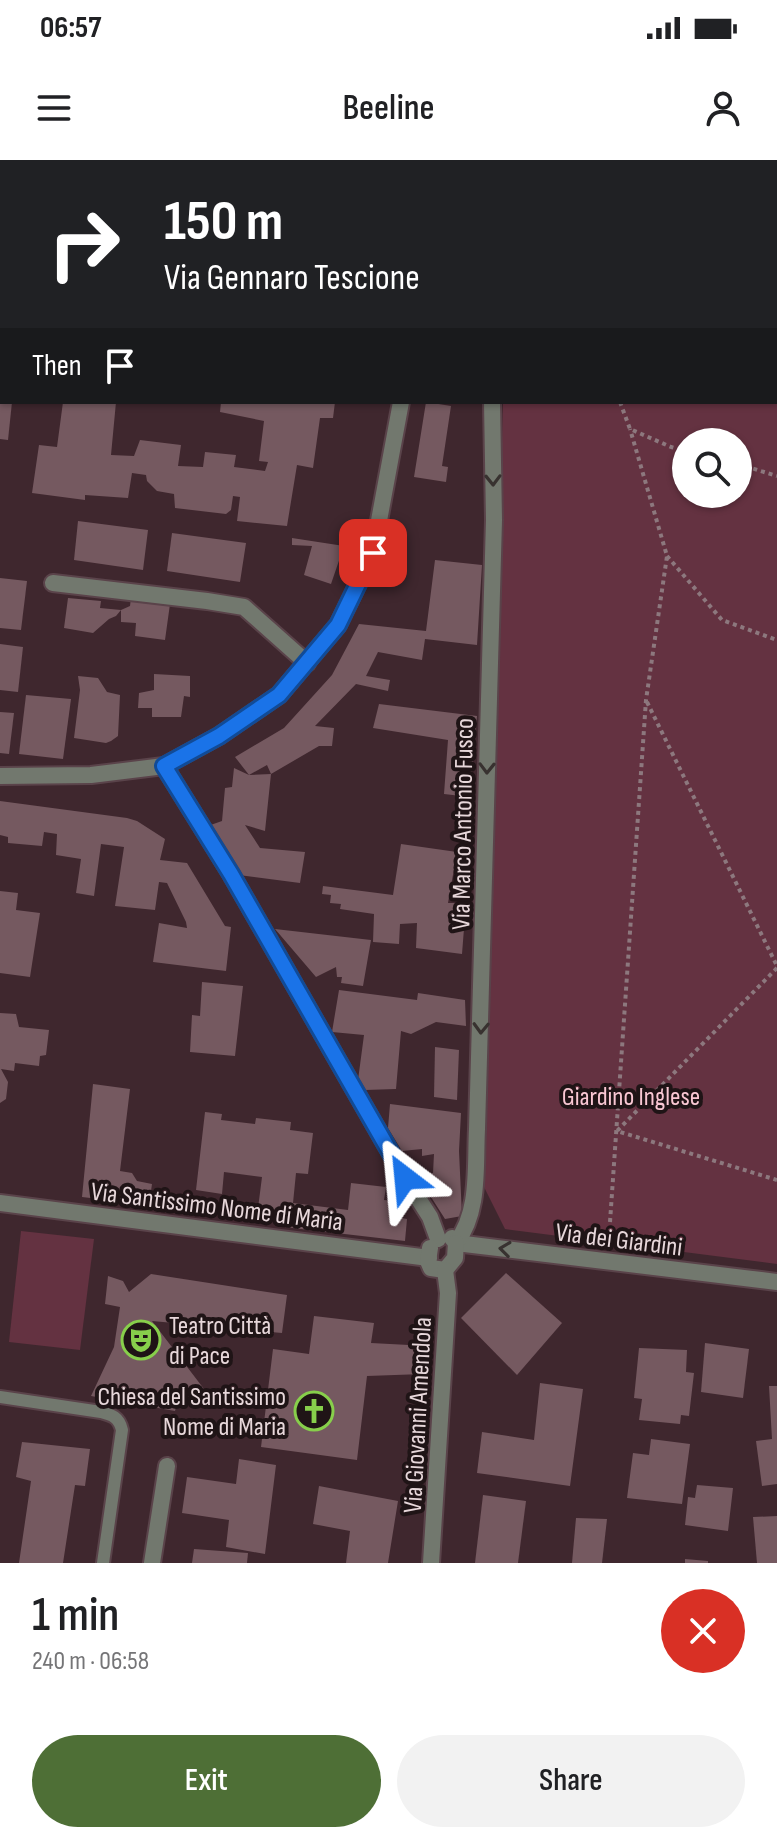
<!DOCTYPE html>
<meta charset="utf-8">
<style>
body{margin:0;font-family:"Sofia Sans Condensed",sans-serif;background:#f2f2f2;color:#202124;height:100vh;display:flex;flex-direction:column;font-size:30px;white-space:nowrap}
*{box-sizing:border-box;margin:0}
p{font-size:26px;color:#757577}
.icon{flex:none;width:44px;height:44px;fill:none;stroke:currentColor;stroke-width:2;stroke-linecap:round;stroke-linejoin:round}
.map{position:relative;height:1403px;overflow:hidden}
.panel{display:flex;flex-direction:column;background:#fff;flex:1}
.panel>*{flex:none}
.guide{position:absolute;left:0px;top:0px;width:778px;height:244px;box-shadow:0 2px 6px #0004;background:#202124;color:#fff;overflow:hidden}
.tools{position:absolute;left:672px;top:268px;display:grid;gap:16px}
.tools a{display:grid;place-items:center;width:80px;height:80px;border-radius:50%;background:#fff;box-shadow:0 2px 6px #0004;font-size:40px}
.pin{position:absolute;display:grid;place-items:center;width:68px;height:68px;color:#fff;margin:-34px;border-radius:16px;box-shadow:0 4px 12px #0006}
.me{position:absolute;width:88px;margin:-44px;rotate:331deg;stroke-linejoin:round;filter:drop-shadow(0 0 6px #0008)}
.turn{display:flex;align-items:center;gap:28px;height:168px;padding:0 32px;font-size:36px}
.turn .icon{width:104px;height:104px;stroke-width:2.5}
.turn b{display:block;font-size:56px;line-height:68px}
.then{display:flex;align-items:center;height:76px;padding:0 32px;background:#0003;gap:16px;font-size:30px}
.round{display:grid;place-items:center;flex:none;width:84px;height:84px;border-radius:42px;background:#f2f2f2}
.summary{display:flex;align-items:center;justify-content:space-between;height:136px;padding:0 32px}
h1{font-size:48px;font-weight:600;line-height:60px}
.action{display:flex;gap:16px;margin-top:auto;padding:16px 32px}
.action a{flex:1;height:92px;border-radius:48px;background:#4e6f36;color:#fff;font-size:32px;font-weight:600;line-height:92px;text-align:center}
.action a+a{background:#f2f2f2;color:#202124}
.status{display:flex;justify-content:space-between;align-items:center;height:56px;padding:0 40px;background:#fff;direction:ltr}
.status svg{height:22px;fill:currentColor}
header{display:flex;justify-content:space-between;align-items:center;height:104px;padding:0 32px;background:#fff;font-size:36px;font-weight:600}
.map>svg:first-child{display:block}
.green{fill:#643241;fill-rule:evenodd}
.building{fill:#755960}
.lines{fill:none;stroke-linecap:round;stroke-linejoin:round}
.service-casing{stroke:#5a434a;stroke-width:16}
.minor-casing{stroke:#5a434a;stroke-width:20}
.tertiary-casing{stroke:#5a434a;stroke-width:20}
.path{stroke:#8d787e;stroke-width:4;stroke-dasharray:4 4;stroke-linecap:butt}
.service{stroke:#72786e;stroke-width:12}
.minor{stroke:#72786e;stroke-width:16}
.tertiary{stroke:#72786e;stroke-width:16}
.oneway{stroke:#383230}
.route-casing{stroke:#114b97;stroke-width:20}
.route{stroke:#1a73e8;stroke-width:14}
.labels{text-anchor:middle;stroke-width:8;stroke-linejoin:round;paint-order:stroke}
.street-label{font-size:26px;fill:#e7d7da;stroke:#1f1416}
.park-label{font-size:26px;fill:#f9c7d3;stroke:#1f1416}
.poi-label{font-size:26px;fill:#e7d7da;stroke:#1f1416;text-anchor:start}
</style>
<div class="status"><b>06:57</b><svg viewBox="0 0 49 12"><path d="M0 12V9h3v3zM5 12V6h3v6zM10 12V3h3v9zM15 12V0h3v12zM26 1h20v11H26zM47 4h2v5h-2z"/></svg></div>
<header><svg class="icon" aria-label="menu" viewBox="0 0 24 24"><path d="M4 6h16M4 12h16M4 18h16"/></svg>Beeline<svg class="icon" aria-label="person" viewBox="0 0 24 24"><circle cx="12" cy="8" r="4"/><path d="M4 21q1-7 8-7t8 7"/></svg></header>
<div class="map">
<svg width="777" height="1403" viewBox="0 0 777 1403">
<rect width="100%" height="100%" fill="#3f272e"/>
<g class="green">
<path d="M32,0H777V1104L505,1069L483,1025L503,242H776V2ZM686,282H738V334H686Z"/>
<path d="M21,1071L94,1079L80,1190L9,1182Z"/>
</g>
<g class="building">
<path d="M0,242H12L8,280L0,279Z"/>
<path d="M63,242H116L111,295L134,296L140,280L181,285L178,306L203,307L205,292L236,295L234,307L265,311L268,302L259,301L264,261L220,252L221,242H335L333,258H320L313,308L297,305L287,366L237,361L240,337L233,336L231,350L226,354L175,348L174,334L157,331L147,321L146,315L132,313L128,338L85,335V340L32,333L39,285L57,287Z"/>
<path d="M426,242L451,246L442,306L448,307L446,322L414,317Z"/>
<path d="M78,361L148,370L143,410L74,400Z"/>
<path d="M172,373L246,383L240,422L167,411Z"/>
<path d="M292,378L344,386L331,424L304,415L312,386L292,385Z"/>
<path d="M435,400L482,405L477,485L425,479L422,500L378,492L366,516L390,520L388,531L356,524L315,566L334,568L332,586H319L271,614L267,605L249,615L235,597L284,568L332,515L359,464L426,471Z"/>
<path d="M0,418L27,421L21,470L0,468Z"/>
<path d="M68,438L101,441L100,448L121,450L116,456L109,459L93,473L64,468Z"/>
<path d="M131,438L170,444L165,480L135,476L136,463L121,462V450L130,446Z"/>
<path d="M0,484L23,487L18,532L0,530Z"/>
<path d="M154,514L190,516V537L184,536L181,557H152V548H138L139,533L154,530Z"/>
<path d="M78,516L98,518L107,532L120,535L118,576L111,581L106,583L74,578L80,530Z"/>
<path d="M26,535L71,539L63,599L19,594Z"/>
<path d="M379,544L477,556L470,637L444,634L448,580L373,568Z"/>
<path d="M0,552L14,553L9,594L0,593Z"/>
<path d="M234,608L249,615L271,614L265,671L245,665L260,688L305,692L300,723L231,714L202,668L222,661L225,628L232,627Z"/>
<path d="M0,641L127,658L137,661L165,679L160,700L187,703L225,766L231,767L226,811L153,802L159,763L187,768L186,762L167,723L159,722L155,750L115,746L124,687L101,684L94,736L76,733L81,699L56,695L57,674L44,672L42,686L8,683V677L0,675Z"/>
<path d="M401,684L457,692L448,743H466L462,794L416,788L417,763L400,764L399,784L373,782L374,754L340,749L341,744L330,743L331,735L322,734L323,726L393,735Z"/>
<path d="M0,731L18,733L16,750L40,753L30,817L0,813Z"/>
<path d="M275,769L371,780L363,826L341,823L342,817H337L336,807L316,817Z"/>
<path d="M202,822L243,826L235,896L190,892L192,855L200,856Z"/>
<path d="M339,830L417,840L418,833L465,840L466,866L436,862L411,874L401,871L396,929L365,930L358,920L364,875L332,872Z"/>
<path d="M0,853L16,854L19,867L49,870L46,895L40,896L39,906L15,903L14,911L1,909L8,922L6,939L0,943Z"/>
<path d="M435,887L459,890L457,940L434,937Z"/>
<path d="M93,924L130,929L120,1011L132,1013L137,1021L152,1024L149,1045L82,1037Z"/>
<path d="M390,944L461,953L459,991L462,1056L445,1059L417,1015L433,1013L434,994L422,996V989L402,991L388,968Z"/>
<path d="M205,952L222,954L221,960L255,964L256,958L291,962L290,970L313,973L308,1014L296,1013L293,1043L348,1050L351,1023L386,1027L384,1040L393,1041L391,1056L407,1059L405,1081L284,1067L285,1059L257,1056L262,1017L224,1012L222,1034L196,1030Z"/>
<path d="M506,1113L562,1163L517,1215L461,1158Z"/>
<path d="M151,1114L287,1135L282,1173L152,1161L204,1229L181,1228L175,1251L91,1236L114,1187L120,1147L105,1144L108,1116L123,1121L129,1132Z"/>
<path d="M314,1156L374,1163L371,1183L428,1186L423,1214L367,1216L357,1300L261,1287L273,1189L309,1194Z"/>
<path d="M705,1183L749,1189L743,1238L701,1232Z"/>
<path d="M639,1188L687,1190L686,1212L694,1213L689,1256L681,1255L680,1264L639,1260L642,1239L634,1238Z"/>
<path d="M540,1223L583,1229L570,1326L477,1313L482,1272L534,1280Z"/>
<path d="M769,1226H777V1324L762,1326L756,1281L772,1279Z"/>
<path d="M651,1279L690,1284L682,1344L627,1338L633,1293L649,1295Z"/>
<path d="M22,1282L90,1289L85,1326L75,1325L63,1403H19L31,1321L16,1317Z"/>
<path d="M239,1299L276,1305L265,1394L226,1387L229,1360L182,1353L187,1317L236,1324Z"/>
<path d="M697,1325L733,1328L728,1371L685,1365L688,1337L695,1338Z"/>
<path d="M319,1326L398,1341L388,1403H346L350,1371L313,1364Z"/>
<path d="M483,1335L526,1341L518,1403H475Z"/>
<path d="M777,1356V1403H757L753,1357Z"/>
<path d="M576,1358L607,1359L602,1403H572Z"/>
<path d="M194,1389L248,1393L247,1403H192Z"/>
<path d="M685,1399L708,1401V1403H685Z"/>
</g>
<g class="lines">
<defs>
<path id="service" d="M0,1237L101,1252C112,1255 119,1257 122,1270L103,1403"/>
<g id="minor">
<path d="M0,41L2,40"/>
<path d="M53,423L207,441L244,447L307,503"/>
<path d="M164,606L231,714L405,1018L430,1057L438,1079"/>
<path d="M0,1043L429,1098"/>
<path d="M452,1078L456,1083L777,1122"/>
<path d="M456,1083C480,1052 475,1007 477,969L494,360L492,242"/>
<path d="M430,1088L428,1101L431,1108L445,1110L455,1098L456,1083"/>
<path d="M152,1403L167,1306"/>
<path d="M431,1403L448,1133L445,1110"/>
</g>
<g id="tertiary">
<path d="M446,2V0"/>
<path d="M0,616L91,615L164,606L219,576L279,535L338,465L373,393L401,242"/>
</g>
</defs>
<use href="#service" class="service-casing"/>
<use href="#minor" class="minor-casing"/>
<use href="#tertiary" class="tertiary-casing"/>
<g class="path">
<path d="M272,0L283,2"/>
<path d="M504,0L505,2"/>
<path d="M593,0L594,2"/>
<path d="M649,0L660,2"/>
<path d="M340,2L342,0"/>
<path d="M776,23L777,24"/>
<path d="M776,97H777"/>
<path d="M620,242L630,269L671,287L686,291"/>
<path d="M738,304L777,316"/>
<path d="M667,396L722,460L777,480"/>
<path d="M647,542L777,806"/>
<path d="M777,808L617,971L777,1020"/>
<path d="M610,1062L646,540L667,396L630,269"/>
</g>
<use href="#service" class="service"/>
<use href="#minor" class="minor"/>
<use href="#tertiary" class="tertiary"/>
</g>
<defs><path id="oneway-chevron" d="M-2-3.5L2.5 0L-2 3.5" fill="none" stroke-width="1.6" stroke-linecap="round" stroke-linejoin="round" transform="scale(2)"/></defs>
<g class="oneway">
<use href="#oneway-chevron" transform="translate(493 320) rotate(89)"/>
<use href="#oneway-chevron" transform="translate(487 608) rotate(91)"/>
<use href="#oneway-chevron" transform="translate(481 868) rotate(92)"/>
<use href="#oneway-chevron" transform="translate(505 1089) rotate(-173)"/>
</g>
<g class="lines">
<defs>
<path id="route" d="M373,393L338,465L279,535L219,576L164,606L231,714L405,1018"/>
</defs>
<use href="#route" class="route-casing"/>
<use href="#route" class="route"/>
</g>
<defs>
<symbol id="theatre-ring" viewBox="-11 -11 22 22"><circle r="9.5" fill="#1f1416" stroke="#87cf4b" stroke-width="1.5"/><path d="M-5-5.5Q0-4 5-5.5V0Q5 5 0 6Q-5 5-5 0ZM-3.3-2.5H-1v1.5H-3.3ZM1-2.5H3.3v1.5H1ZM-2.8 1Q0 5.5 2.8 1Z" fill="#87cf4b"/></symbol>
<symbol id="church-ring" viewBox="-11 -11 22 22"><circle r="9.5" fill="#1f1416" stroke="#87cf4b" stroke-width="1.5"/><path d="M-1.2-6h2.4v3.5h3.3v2.4h-3.3V6h-2.4V-.1h-3.3v-2.4h3.3Z" fill="#87cf4b"/></symbol>
</defs>
<g fill-rule="evenodd">
<use href="#theatre-ring" x="119" y="1158" width="44" height="44"/>
<use href="#church-ring" x="292" y="1229" width="44" height="44"/>
</g>
<g class="labels">
<g class="street-label">
<text transform="translate(462 664) rotate(-89)" y="9">Via Marco Antonio Fusco</text>
<text transform="translate(217 1046) rotate(7)" y="9">Via Santissimo Nome di Maria</text>
<text transform="translate(619 1079) rotate(7)" y="9">Via dei Giardini</text>
<text transform="translate(417 1255) rotate(-87)" y="9">Via Giovanni Amendola</text>
</g>
<g class="park-label">
<text x="631" y="945">Giardino Inglese</text>
</g>
<g class="poi-label">
<text x="169" y="1174">Teatro Città<tspan x="169" dy="30">di Pace</tspan></text>
<text x="286" y="1245" text-anchor="end">Chiesa del Santissimo<tspan x="286" dy="30">Nome di Maria</tspan></text>
</g>
</g>
</svg>
<div class="tools">
<a><svg class="icon" aria-label="search" viewBox="0 0 24 24"><circle cx="10" cy="10" r="6"/><path d="M15 15l6 6"/></svg></a>
</div>
<div class="pin" style="left:373px;top:393px;background:#d93025"><svg class="icon" aria-label="arrive" viewBox="0 0 24 24"><path d="M6 21V4h12l-3 4 3 4H6"/></svg></div>
<svg class="me" style="left:405px;top:1018px" viewBox="-20 -20 40 40"><path d="M0-17L14 15 0 8-14 15z" fill="#1a73e8" stroke="#fff" stroke-width="4"/></svg>
<div class="guide">
<div class="turn"><svg class="icon" aria-label="right" viewBox="0 0 24 24"><path d="M7 20v-9h11M14 6l5 5-5 5"/></svg><div><b>150 m</b>Via Gennaro Tescione</div></div>
<div class="then">Then<svg class="icon" aria-label="arrive" viewBox="0 0 24 24"><path d="M6 21V4h12l-3 4 3 4H6"/></svg></div>
</div>
</div>
<section class="panel">
<div class="summary"><div><h1>1 min</h1><p>240 m · 06:58</p></div><a class="round" style="background:#d93025;color:#fff"><svg class="icon" aria-label="close" viewBox="0 0 24 24"><path d="M6 6l12 12M18 6L6 18"/></svg></a></div>
<div class="action"><a>Exit</a><a>Share</a></div>
</section>
